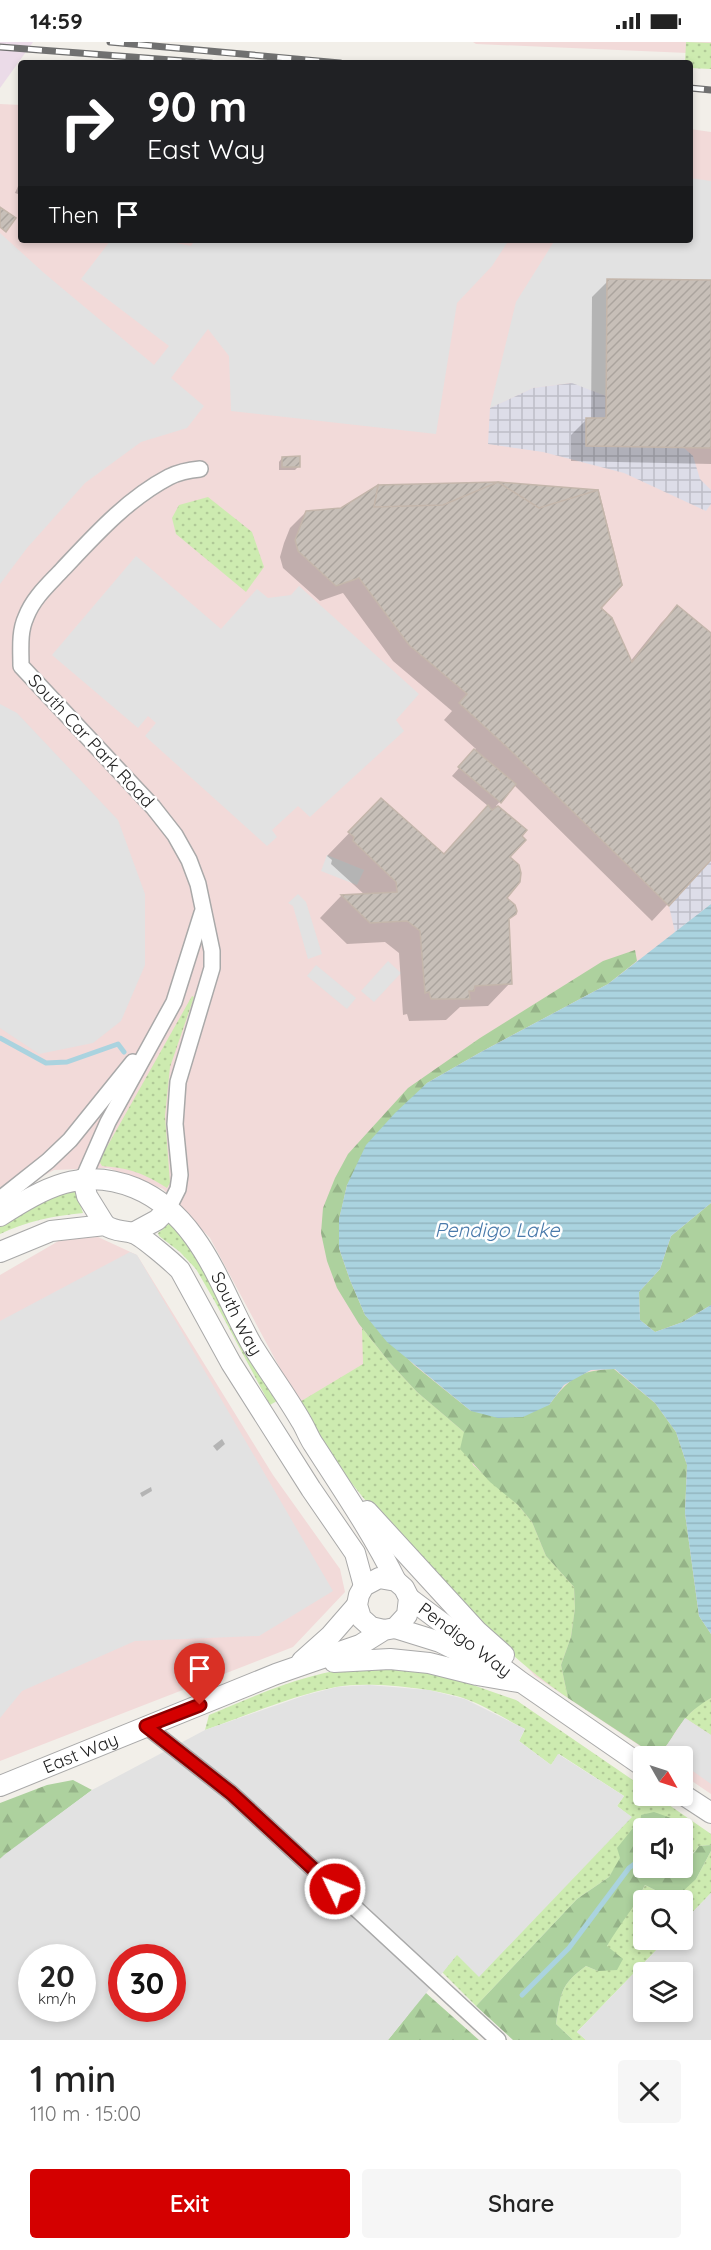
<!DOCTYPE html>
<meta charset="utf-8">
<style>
body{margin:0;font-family:Quicksand,sans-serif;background:#f6f6f6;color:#222;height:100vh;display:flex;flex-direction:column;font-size:22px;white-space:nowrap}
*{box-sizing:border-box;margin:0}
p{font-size:20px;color:#767676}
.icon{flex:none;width:33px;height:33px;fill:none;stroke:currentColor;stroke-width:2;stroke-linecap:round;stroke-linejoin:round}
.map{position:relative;height:1998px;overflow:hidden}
.side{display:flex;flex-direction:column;background:#fff;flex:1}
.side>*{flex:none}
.hud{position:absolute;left:18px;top:18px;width:675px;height:183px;border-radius:6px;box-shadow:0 3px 9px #0003;background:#202124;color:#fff;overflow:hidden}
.needle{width:39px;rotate:129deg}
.fabs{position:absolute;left:633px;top:1704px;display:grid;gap:12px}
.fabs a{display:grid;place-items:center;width:60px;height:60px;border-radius:6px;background:#fff;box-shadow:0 3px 9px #0003;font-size:30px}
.speed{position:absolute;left:18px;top:1902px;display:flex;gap:12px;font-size:30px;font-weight:700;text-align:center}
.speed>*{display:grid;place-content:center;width:78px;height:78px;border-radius:50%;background:#fff;box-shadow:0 3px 9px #0003;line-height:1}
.speed small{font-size:15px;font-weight:400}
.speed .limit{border:9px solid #d22;background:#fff;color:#111}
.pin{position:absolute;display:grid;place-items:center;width:51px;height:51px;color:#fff;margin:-62px -26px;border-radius:50% 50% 50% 0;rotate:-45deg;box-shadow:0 0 6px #0007}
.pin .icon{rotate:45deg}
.me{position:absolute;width:66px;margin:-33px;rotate:313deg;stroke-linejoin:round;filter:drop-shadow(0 0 4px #0008)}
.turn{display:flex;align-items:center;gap:21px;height:126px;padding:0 30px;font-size:27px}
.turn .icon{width:78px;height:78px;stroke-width:2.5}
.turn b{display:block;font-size:42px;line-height:51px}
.then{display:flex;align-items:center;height:57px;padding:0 30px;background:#0003;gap:12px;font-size:22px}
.round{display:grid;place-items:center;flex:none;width:63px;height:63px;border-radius:6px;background:#f6f6f6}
.headline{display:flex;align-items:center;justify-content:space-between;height:102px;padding:0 30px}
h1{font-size:36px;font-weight:600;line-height:45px}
.button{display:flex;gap:12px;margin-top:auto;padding:12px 30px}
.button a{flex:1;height:69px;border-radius:6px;background:#d40000;color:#fff;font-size:24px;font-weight:600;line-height:69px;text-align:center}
.button a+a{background:#f6f6f6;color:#222}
.status{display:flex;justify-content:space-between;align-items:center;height:42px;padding:0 30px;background:#fff;direction:ltr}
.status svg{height:16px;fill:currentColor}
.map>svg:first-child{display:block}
.commercial{fill:#f2dad9}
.industrial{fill:#ebdbe8}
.grass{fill:url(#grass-dots)}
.forest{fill:url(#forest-firs)}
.parking{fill:#e2e2e2;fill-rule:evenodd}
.plaza{fill:url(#plaza-grid)}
.water{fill:url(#water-rules)}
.shadow{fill:#0003}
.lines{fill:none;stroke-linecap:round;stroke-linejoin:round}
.stream{stroke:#aad3df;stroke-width:5}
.building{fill:url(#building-hatch);stroke:#c4b6ab;stroke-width:1.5}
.minor-casing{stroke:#a9a9a9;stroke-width:18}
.tertiary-casing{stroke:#a9a9a9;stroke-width:22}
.minor{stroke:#fff;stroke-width:15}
.tertiary{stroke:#fff;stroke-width:20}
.rail-casing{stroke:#707070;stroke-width:7}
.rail{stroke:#fff;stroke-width:4.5;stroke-dasharray:14;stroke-linecap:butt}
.route-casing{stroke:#8a0000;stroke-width:15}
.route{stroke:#d40000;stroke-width:10}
.labels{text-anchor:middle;stroke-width:5;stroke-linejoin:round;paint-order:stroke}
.street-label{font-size:18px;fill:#222;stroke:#fff}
.water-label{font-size:20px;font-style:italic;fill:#4a7aab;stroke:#fff}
</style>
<div class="status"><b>14:59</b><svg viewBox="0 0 49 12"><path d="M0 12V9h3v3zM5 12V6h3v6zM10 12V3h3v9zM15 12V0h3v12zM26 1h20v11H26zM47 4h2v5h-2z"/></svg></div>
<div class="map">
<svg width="711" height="1998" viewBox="0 0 711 1998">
<defs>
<pattern id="grass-dots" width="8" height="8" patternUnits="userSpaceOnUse" patternTransform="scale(1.5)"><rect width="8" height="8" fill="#cdebb0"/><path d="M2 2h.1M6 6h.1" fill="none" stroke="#b0c997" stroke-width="1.8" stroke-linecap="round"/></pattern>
<pattern id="forest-firs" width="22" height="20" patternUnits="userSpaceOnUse" patternTransform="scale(1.5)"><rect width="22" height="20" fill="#add19e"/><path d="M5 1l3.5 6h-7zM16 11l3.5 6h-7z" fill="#95b388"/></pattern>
<pattern id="plaza-grid" width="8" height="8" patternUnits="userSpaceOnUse" patternTransform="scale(1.5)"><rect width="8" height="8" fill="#dddde8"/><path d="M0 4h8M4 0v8" fill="none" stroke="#bdbdc7"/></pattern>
<pattern id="water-rules" width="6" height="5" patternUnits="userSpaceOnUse" patternTransform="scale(1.5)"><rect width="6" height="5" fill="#aad3df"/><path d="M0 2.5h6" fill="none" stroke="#92b5bf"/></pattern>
<pattern id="building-hatch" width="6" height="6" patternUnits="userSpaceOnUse" patternTransform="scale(1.5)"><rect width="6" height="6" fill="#c7bfb8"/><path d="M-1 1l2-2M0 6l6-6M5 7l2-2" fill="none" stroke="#aba49e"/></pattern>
</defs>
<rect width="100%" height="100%" fill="#f2efe9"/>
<g class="commercial">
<path d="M473,0H711V12L476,2Z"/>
<path d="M0,62L21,63V198H690V87L711,90V1752L683,1733L682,1714H655L535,1634L311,1384L210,1196L163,1147L108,1126L54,1128L0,1157Z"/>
<path d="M98,1195L137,1213L273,1433L340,1527L345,1550L293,1605L0,1719V1233L62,1197Z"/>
</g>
<path class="industrial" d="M0,0H33L0,46Z"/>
<g class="grass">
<path d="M686,0L711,1V27L690,26V21H685Z"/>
<path d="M208,455L252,490L264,525L246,550L176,492L172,476L179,463Z"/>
<path d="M192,954L194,955L170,1025L165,1074L170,1141L167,1146C143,1131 130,1126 102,1124L99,1119Z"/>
<path d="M75,1147L83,1171C53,1174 27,1179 0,1192V1182L40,1159Z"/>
<path d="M171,1180L199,1212L277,1359L270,1363L214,1258L196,1227L180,1210L159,1194L158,1191Z"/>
<path d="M362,1286L390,1321L417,1350L464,1390L473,1423L518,1463L532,1480L546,1514L574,1545L575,1566L571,1595L561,1623L568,1656C513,1619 468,1571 423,1523C377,1473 330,1421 298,1361L363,1322Z"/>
<path d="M369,1624L427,1627L516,1658L643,1745L644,1754H656L711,1792V1803L699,1804L683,1823L684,1796L682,1786H678L671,1776L640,1788L609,1835L577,1857L476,1964L406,1894L631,1775L617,1764L624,1754L559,1712L551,1723L519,1699L525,1687C505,1677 484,1663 463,1656C431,1646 369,1639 336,1645C291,1654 248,1673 205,1688L209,1673C264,1650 309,1629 369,1624Z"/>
<path d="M711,1656V1693L685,1676L700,1662Z"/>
<path d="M711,1809V1851L683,1880L682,1858H644V1898H666L577,1990L586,1998H573L556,1982C561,1951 560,1943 586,1924L598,1929C603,1914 608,1899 617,1886C628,1870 637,1861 645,1843L655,1848L696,1837Z"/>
</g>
<g class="forest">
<path d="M635,908L637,919L608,942L481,1010L427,1041L347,1143L339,1178V1206L350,1238L365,1273L414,1323L471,1369L549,1363C569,1336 580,1328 614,1327L655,1361L676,1390L687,1423L685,1471L699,1574L711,1592V1656C701,1662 692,1668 685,1677C674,1689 669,1705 656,1714L568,1656L561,1623L571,1595L575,1566L574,1545L546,1514L532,1480L518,1463L490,1440L460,1407L464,1390L417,1350L390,1321L359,1282L337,1246L327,1219L321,1191L323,1166L335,1136L348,1112L408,1046L480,996L603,919Z"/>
<path d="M711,1161V1263L683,1280L655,1290L640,1278L639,1250L660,1227L671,1194Z"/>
<path d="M73,1738L92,1748L0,1817V1761L47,1743Z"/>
<path d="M654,1770L671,1776L678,1786H644V1826H672L676,1830L682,1826L699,1804L711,1803V1809L696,1837L680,1852L655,1848L645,1843C635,1865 619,1883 607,1904L623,1917L617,1928L598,1929L586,1924C560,1943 561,1951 556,1982L573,1998H513L476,1964L577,1857L609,1835L620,1816L617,1806L633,1786L640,1787L641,1773Z"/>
<path d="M394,1948L426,1951L479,1998H388L408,1973Z"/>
</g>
<g class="parking">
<path d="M690,136L711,139V238L606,354L571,341L533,346L490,366L516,260L555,198H690Z"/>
<path d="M0,191L44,231L154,323L169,304L81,237L111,198H161L191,204L195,198H509L492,224L457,261L436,392L231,369L229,314L208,287L171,336L204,364L187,386L141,400L85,441L27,506L0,542Z"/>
<path d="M136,514L221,587L257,547L268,556L291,553L299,544L419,652L396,678L404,689L310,775L298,764L272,788L277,795L267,804L145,694L156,681L148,674L138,686L52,613Z"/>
<path d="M0,662L17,671L118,778L145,852V923L121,979L93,1001L39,1012L0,986Z"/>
<path d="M327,813L364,828L357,843L321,829Z"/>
<path d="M298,852L306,860L322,912L308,917L293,864L288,861Z"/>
<path d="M388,919L401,931L374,960L361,949Z"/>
<path d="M316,923L356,956L347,967L307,934Z"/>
<path d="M130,1210L137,1213L333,1549L259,1594L135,1599L22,1649L0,1676V1279Z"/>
<path d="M369,1643L429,1648L465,1657L525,1687L519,1699L551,1723L558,1712L624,1754L617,1764L632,1775L479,1935L457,1913L388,1998H0V1817L4,1813L92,1748L205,1688L306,1653L337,1645ZM32,1916H82V1966H32ZM122,1916H172V1966H122Z"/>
<path d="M685,1676L711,1693V1742L683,1722L682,1714H672L663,1709Z"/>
<path d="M711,1851V1998H586L577,1990L666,1898H682L683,1880ZM644,1930H682V1970H644Z"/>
</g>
<g class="plaza">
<path d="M572,341L606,354V376H586V404L683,405L693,414L700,437L711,448V462L706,469L624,431L543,410L488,402L490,366L533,346Z"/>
<path d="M711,818V862L675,890L669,864Z"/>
</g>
<path class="water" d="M711,862V1161L671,1194L660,1227L639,1250L640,1278L655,1290L683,1280L711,1263V1592L699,1574L685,1471L687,1423L676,1390L655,1361L615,1327L591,1328L564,1343L549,1363L523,1375L498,1376L471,1369L387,1300L365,1273L350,1238L339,1206V1177L347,1143L366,1103L395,1071L427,1041L481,1010L608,942Z"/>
<g class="shadow">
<path d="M21,138V153L15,151Z"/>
<path d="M608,239L711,240V422L571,419V393L587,377H591L592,255Z"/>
<path d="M282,416L299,424L295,428H279V420Z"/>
<path d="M306,470L599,567L629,621L661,581L677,565L711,592V819L707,820L652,879L514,743L496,764L525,788L508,815L505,856L515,871L507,879L510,941L488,964L460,965L446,978L409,979L407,972L403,973L399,911L385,900L347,902L320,876L341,854L365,853L331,822L332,818L327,814L359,781L443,813L488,764L452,734L476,707L444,678L452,669L393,619L343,551L320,559L283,526L280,515L284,501L290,486Z"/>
<path d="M222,1397L225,1402L217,1409L213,1404Z"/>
<path d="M151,1445L152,1449L142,1455L140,1451Z"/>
</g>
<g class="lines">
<g class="stream">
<path d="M0,996L46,1021L67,1020L118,1002L124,1010"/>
<path d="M522,1953L569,1906L629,1826L644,1815"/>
</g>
</g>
<g class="building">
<path d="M0,165L16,176L6,190L0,185Z"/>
<path d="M607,237L711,238V406L586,404V376H606Z"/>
<path d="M300,414V425H282V415Z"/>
<path d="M498,440L598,448L622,543L601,566L612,576L515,686L464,639L472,630L359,536L378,443Z"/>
<path d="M498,440L539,466L598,448L622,543L601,566L612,576L632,620L677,563L711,591V818L669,864L510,708L459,661L467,652L409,603L359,536L336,544L298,509L295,498L306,469L341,466L378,443L374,465L443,463Z"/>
<path d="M474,707L516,742L501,761L458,725Z"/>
<path d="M381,756L444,812L488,763L492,768L498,764L527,788L522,794L526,798L510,815L519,823L521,831L520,840L507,856L515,863L517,869L516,872L509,877L512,942L475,944L474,949H469L470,957H431L429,950L425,951L420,889L407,879L370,881L341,853L397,850L396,840L353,799L354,795L348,790Z"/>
</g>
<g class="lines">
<defs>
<g id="minor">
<path d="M83,1137L108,1080L174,960L202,871"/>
<path d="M0,1157L48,1119L70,1098L133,1020"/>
<path d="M168,1167L178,1147L180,1133L175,1082L178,1040L212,926V909L198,842L189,818L175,793L153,765L21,624C21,608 19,590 26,575C33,556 49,542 62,528C94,494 127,457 169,435C179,430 189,428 200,427"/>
<path d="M146,1684L231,1751L498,1998"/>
</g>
<g id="tertiary">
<path d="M83,1137L87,1154L105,1183"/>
<path id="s1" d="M0,1174C44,1146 82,1124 135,1146C159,1156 179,1174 194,1195C218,1228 232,1268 252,1303C268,1329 286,1353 301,1379C306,1387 309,1396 314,1403C343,1448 373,1492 396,1539"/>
<path d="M133,1191L157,1178L168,1167"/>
<path d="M0,1210L51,1189L105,1183C115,1190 122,1188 133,1191C142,1194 172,1220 180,1228L231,1321L311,1447L355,1511L364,1544"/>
<path d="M367,1469L477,1589L504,1613"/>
<path id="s2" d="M409,1556L521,1640L644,1725"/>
<path d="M395,1586L440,1600L478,1619"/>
<path d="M302,1619L330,1594L357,1563"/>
<path d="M334,1620L390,1617L429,1621L477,1633L518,1640"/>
<path id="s3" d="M0,1744L276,1632L360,1603L384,1588L395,1586L407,1573L409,1556L404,1546L396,1539L379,1536L364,1544L359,1553L357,1563L361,1576L371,1585L384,1588"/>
<path d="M682,1752L711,1771"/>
</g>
</defs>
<use href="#minor" class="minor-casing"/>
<use href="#tertiary" class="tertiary-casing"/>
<use href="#minor" class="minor"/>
<use href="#tertiary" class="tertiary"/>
<defs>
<g id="rail">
<path d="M110,0L340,21"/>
<path d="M0,5L211,21"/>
<path d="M690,46L711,48"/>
</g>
</defs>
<use href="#rail" class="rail-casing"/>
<use href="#rail" class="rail"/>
</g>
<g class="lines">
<defs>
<path id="route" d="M200,1663L146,1684L231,1751L335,1847"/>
</defs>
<use href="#route" class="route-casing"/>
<use href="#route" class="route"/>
</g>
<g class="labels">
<g class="street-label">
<text transform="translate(91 699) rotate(47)" y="6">South Car Park Road</text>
<text dy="6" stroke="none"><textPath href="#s1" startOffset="310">South Way</textPath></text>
<text dy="6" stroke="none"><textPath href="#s2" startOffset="70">Pendigo Way</textPath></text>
<text dy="6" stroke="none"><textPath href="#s3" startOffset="87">East Way</textPath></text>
</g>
<g class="water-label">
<text x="497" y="1195">Pendigo Lake</text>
</g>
</g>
</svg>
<div class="fabs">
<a><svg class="needle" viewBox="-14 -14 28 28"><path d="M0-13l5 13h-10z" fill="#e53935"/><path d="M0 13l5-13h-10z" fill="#767676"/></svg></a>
<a><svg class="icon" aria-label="sound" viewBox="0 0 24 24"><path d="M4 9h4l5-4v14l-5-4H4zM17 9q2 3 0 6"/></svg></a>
<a><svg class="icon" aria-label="search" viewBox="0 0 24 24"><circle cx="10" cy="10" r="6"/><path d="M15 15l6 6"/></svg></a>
<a><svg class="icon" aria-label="layers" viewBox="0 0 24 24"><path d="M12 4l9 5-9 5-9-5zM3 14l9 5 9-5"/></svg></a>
</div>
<div class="speed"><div>20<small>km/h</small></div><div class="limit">30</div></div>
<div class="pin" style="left:200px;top:1663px;background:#d93025"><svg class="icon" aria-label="arrive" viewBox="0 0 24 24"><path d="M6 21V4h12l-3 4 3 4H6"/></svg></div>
<svg class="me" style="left:335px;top:1847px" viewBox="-20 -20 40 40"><circle r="17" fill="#d40000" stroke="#fff" stroke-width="3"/><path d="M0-11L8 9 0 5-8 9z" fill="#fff"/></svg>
<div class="hud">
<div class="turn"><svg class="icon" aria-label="right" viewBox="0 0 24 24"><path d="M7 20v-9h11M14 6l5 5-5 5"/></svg><div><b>90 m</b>East Way</div></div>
<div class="then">Then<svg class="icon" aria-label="arrive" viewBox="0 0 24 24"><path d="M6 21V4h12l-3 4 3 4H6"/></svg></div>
</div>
</div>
<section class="side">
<div class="headline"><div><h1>1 min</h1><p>110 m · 15:00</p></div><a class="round"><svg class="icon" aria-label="close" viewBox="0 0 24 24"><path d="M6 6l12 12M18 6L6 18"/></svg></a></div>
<div class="button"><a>Exit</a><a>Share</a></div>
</section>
